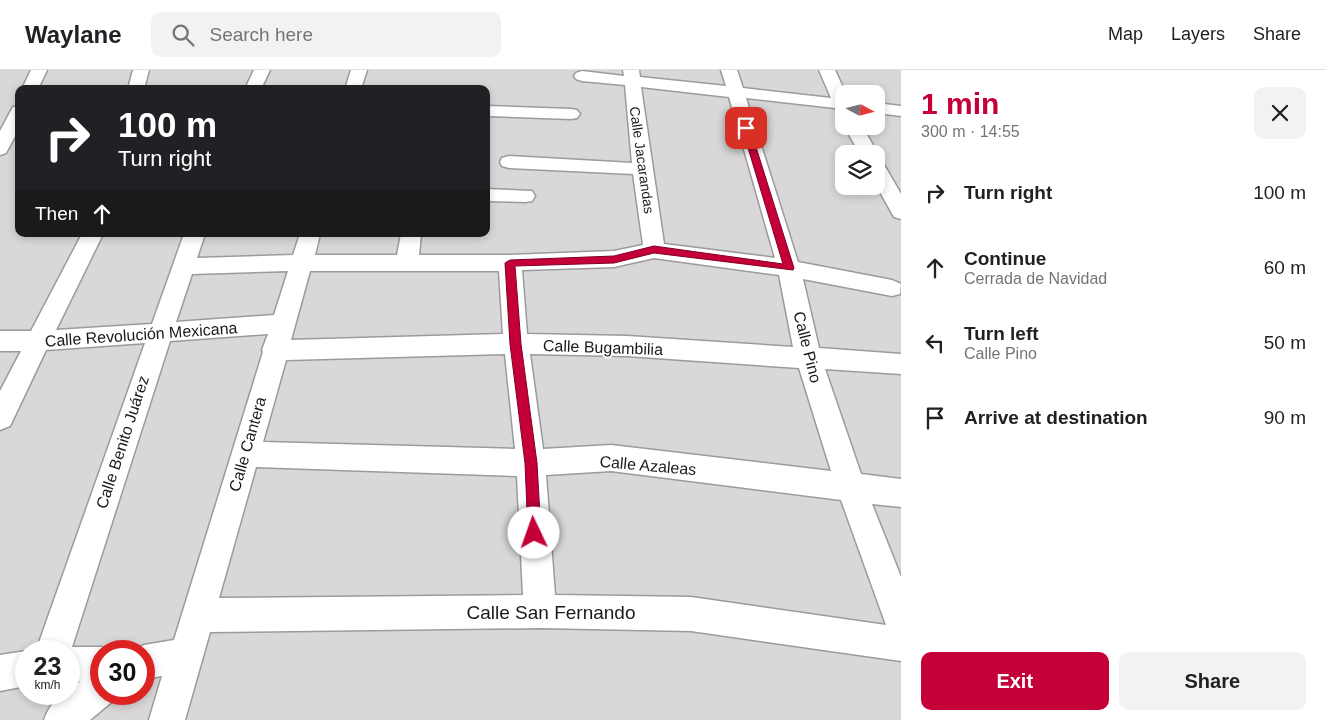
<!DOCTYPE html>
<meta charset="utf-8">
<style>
body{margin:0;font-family:Arial,sans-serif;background:#f2f2f2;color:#202124;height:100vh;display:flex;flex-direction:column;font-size:19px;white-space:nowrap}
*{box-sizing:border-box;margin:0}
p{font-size:16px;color:#757577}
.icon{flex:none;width:28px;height:28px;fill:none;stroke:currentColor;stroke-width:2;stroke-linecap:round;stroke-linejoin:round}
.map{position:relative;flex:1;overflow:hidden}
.panel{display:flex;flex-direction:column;background:#fff;width:425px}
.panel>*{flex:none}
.top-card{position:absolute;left:15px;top:15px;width:475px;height:152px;border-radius:10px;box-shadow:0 2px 8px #0003;background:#202124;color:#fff;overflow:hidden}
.needle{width:32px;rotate:97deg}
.fabs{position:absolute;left:835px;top:15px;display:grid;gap:10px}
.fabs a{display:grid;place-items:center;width:50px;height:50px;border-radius:10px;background:#fff;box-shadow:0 2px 8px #0003;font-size:25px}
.speed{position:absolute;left:15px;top:570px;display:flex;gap:10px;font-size:25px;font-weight:700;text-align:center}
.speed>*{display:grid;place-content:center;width:65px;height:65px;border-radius:50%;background:#fff;box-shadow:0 2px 8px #0003;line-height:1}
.speed small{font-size:12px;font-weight:400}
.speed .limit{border:8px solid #d22;background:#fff;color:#111}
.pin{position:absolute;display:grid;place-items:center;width:42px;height:42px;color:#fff;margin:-21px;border-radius:10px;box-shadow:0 2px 8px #0006}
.me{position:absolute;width:55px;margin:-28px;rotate:357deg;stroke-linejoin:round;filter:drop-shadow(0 0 4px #0008)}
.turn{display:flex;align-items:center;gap:18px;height:105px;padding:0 20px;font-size:22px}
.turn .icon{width:65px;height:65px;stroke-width:2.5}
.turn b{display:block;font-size:35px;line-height:42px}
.then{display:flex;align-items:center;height:48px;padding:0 20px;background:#0003;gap:10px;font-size:19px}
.round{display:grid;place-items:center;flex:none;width:52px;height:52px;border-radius:10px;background:#f2f2f2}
.headline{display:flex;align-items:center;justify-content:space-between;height:85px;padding:0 20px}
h1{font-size:30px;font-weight:600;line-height:38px;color:#c50039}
.cta{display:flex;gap:10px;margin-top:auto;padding:10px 20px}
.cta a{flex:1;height:58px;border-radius:10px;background:#c50039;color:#fff;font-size:20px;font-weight:600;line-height:58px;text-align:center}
.cta a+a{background:#f2f2f2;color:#202124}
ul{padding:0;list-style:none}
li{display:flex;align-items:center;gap:15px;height:75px;padding:0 20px}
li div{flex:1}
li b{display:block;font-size:19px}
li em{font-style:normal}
header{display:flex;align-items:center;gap:30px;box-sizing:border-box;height:70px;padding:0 25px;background:#fff;border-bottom:1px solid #e0e0e0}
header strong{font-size:24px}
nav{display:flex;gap:28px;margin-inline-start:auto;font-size:18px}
.search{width:350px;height:45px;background:#f2f2f2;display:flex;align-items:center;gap:12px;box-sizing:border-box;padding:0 18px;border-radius:10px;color:#757577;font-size:19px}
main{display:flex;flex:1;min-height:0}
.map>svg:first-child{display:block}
.residential{fill:#d9d7d8;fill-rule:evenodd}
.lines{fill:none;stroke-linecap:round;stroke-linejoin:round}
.minor-casing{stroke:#9b9b9b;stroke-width:3}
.minor{fill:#fff;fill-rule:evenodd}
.route{fill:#c50039;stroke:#800025}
.labels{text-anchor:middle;stroke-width:4;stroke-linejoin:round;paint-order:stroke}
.far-street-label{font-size:14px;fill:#1a1a1a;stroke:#fff}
.street-label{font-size:16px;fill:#1a1a1a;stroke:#fff}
.near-street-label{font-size:19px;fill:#1a1a1a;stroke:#fff}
</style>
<header>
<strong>Waylane</strong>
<div class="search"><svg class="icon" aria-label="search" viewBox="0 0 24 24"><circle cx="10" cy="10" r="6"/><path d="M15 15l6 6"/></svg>Search here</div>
<nav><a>Map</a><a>Layers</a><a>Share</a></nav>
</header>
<main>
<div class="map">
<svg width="901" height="650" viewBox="0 0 901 650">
<rect width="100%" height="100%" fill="#ece4df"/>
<path class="residential" d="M0,0H901V650H0ZM19,19H486V164H19ZM844,24H876V56H844ZM844,84H876V116H844ZM26,581H69V624H26ZM101,581H144V624H101Z"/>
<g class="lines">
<defs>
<g id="minor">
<path d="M31,0H47L38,19H22Z"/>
<path d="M133,0H149L144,19H128Z"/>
<path d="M254,0H270L261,19H245Z"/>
<path d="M351,0H367L361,19H345Z"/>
<path d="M623,0H639L640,7L726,16L721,0H737L743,18L831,28L819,0H835L846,24H844V44L838,43L835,38L746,28L798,192L892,210L901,214L900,224L892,226L803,209L819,278L901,284V304L825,299L861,404L901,409V437L872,434L901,507V591L691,561L541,558L210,562L185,650H149L162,606L144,609V581H131L144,575L174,570L263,282L262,280L268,264L170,271L72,577H101L112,581H101V624H116L114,630L90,650H44C48,639 56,625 69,624V621L80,611H69V581H36L145,273L46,280L10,356L0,360V321L21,281H0V261H31L82,164H103L56,260L152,254L184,164H205L197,188L293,185L300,164H320L315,185H397L401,164H421L419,185H510L614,181L643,175L633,104L509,98L502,96L500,92L502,88L509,86L632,93L625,15L582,11L576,9L574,6L576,3L582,1L624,6ZM641,17L729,27L775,188L664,174ZM654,188L779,205L793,277L627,266L527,264L522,200L614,197ZM288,201L274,245L176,252L192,204ZM310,201H499L503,264L291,270ZM505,284L515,379L263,372L286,290ZM530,284L627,286L799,298L831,401L611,375L543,379ZM256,397L517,406L523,525L219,528ZM611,401L841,430L886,555L691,527L555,525L546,405Z"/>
<path d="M876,33L901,36V46L876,43Z"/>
<path d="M19,36V59L6,83L0,85V61L13,37Z"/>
<path d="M486,36L571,39L577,40L580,44L577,48L571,49L486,46Z"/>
<path d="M844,56H862L878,84L876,87V84H860Z"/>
<path d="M876,91L883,93L901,124V149L894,147L876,115Z"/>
<path d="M486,119L532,121L535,126L532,131L525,132L486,131Z"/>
<path d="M26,581V616L0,621V585Z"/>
</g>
</defs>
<use href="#minor" class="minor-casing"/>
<use href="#minor" class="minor"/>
</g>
<path class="route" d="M746,56L750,58L794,198L793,200L654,183L614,193L515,196L521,274L537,393L541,463L539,468L534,470L530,468L528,463L525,393L510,274L505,193L510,190L614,186L654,176L783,194L742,58Z"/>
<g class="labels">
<g class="far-street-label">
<text transform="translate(642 90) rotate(82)" y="5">Calle Jacarandas</text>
</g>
<g class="street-label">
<text transform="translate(141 264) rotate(-4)" y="6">Calle Revolución Mexicana</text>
<text transform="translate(603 277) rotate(2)" y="6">Calle Bugambilia</text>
<text transform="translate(808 277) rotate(76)" y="6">Calle Pino</text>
<text transform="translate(122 372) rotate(-72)" y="6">Calle Benito Juárez</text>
<text transform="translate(247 374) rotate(-74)" y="6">Calle Cantera</text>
<text transform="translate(648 395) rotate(5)" y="6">Calle Azaleas</text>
</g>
<g class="near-street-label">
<text x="551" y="549">Calle San Fernando</text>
</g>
</g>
</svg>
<div class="fabs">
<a><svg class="needle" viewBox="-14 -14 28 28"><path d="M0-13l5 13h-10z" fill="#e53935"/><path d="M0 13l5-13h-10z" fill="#757577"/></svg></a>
<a><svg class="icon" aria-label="layers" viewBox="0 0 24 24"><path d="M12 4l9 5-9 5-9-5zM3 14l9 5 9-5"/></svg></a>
</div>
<div class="speed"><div>23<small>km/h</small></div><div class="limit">30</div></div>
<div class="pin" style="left:746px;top:58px;background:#d93025"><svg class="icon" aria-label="arrive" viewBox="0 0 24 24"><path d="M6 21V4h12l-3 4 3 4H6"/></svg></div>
<svg class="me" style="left:534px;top:463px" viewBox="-20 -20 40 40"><circle r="19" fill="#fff"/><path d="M0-13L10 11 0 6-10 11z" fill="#c50039"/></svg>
<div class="top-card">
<div class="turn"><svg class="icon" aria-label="right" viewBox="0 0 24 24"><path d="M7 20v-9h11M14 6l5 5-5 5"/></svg><div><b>100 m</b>Turn right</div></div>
<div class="then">Then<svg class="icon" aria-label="ahead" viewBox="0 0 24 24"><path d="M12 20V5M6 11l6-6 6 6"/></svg></div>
</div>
</div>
<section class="panel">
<div class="headline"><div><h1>1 min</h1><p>300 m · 14:55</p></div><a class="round"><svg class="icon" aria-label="close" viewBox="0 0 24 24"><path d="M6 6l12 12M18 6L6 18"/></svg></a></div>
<ul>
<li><svg class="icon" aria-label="right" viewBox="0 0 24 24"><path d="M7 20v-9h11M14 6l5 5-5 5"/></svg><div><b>Turn right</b></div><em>100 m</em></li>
<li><svg class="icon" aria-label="ahead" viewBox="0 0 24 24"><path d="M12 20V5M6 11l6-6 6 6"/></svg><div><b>Continue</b><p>Cerrada de Navidad</p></div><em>60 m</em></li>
<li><svg class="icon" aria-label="left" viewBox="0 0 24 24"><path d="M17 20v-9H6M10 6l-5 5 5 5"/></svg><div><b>Turn left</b><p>Calle Pino</p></div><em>50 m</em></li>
<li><svg class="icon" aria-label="arrive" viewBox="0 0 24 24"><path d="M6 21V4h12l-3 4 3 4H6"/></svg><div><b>Arrive at destination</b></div><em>90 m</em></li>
</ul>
<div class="cta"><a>Exit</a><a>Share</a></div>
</section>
</main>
